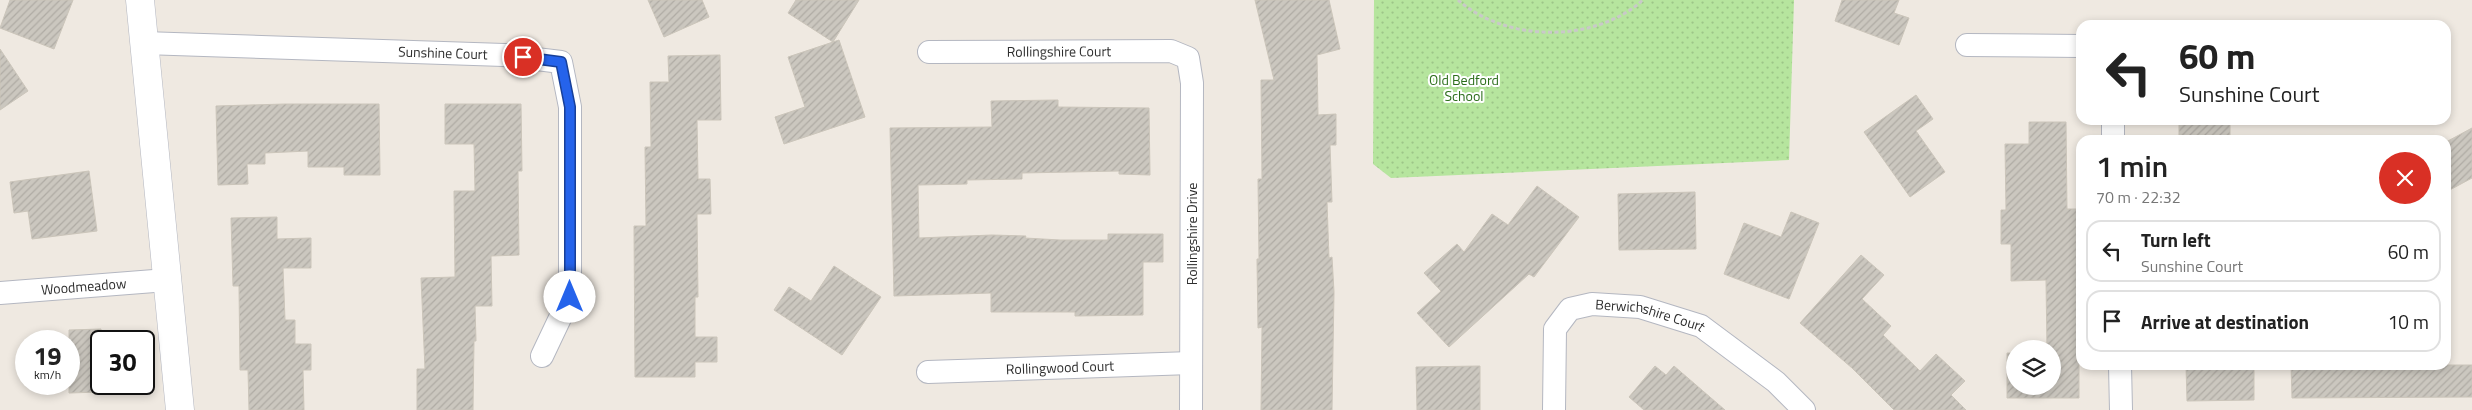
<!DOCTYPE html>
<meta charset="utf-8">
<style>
body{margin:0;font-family:"Titillium Web",sans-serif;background:#f6f6f6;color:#222;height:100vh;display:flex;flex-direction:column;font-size:19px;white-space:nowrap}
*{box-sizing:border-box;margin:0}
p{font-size:16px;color:#767676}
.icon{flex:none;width:28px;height:28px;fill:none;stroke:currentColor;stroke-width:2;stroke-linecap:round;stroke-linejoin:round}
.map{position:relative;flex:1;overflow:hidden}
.details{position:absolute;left:2076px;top:135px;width:375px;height:235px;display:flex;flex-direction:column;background:#fff;border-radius:15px;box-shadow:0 2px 8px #0003}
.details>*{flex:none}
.hud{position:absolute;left:2076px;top:20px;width:375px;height:105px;border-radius:15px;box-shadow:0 2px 8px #0003;background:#fff;color:#222;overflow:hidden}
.tools{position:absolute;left:2006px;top:340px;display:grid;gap:10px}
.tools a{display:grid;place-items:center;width:55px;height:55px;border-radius:50%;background:#fff;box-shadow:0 2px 8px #0003;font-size:25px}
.speed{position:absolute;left:15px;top:330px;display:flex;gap:10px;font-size:25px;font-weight:700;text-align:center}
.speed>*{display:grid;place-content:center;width:65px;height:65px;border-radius:50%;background:#fff;box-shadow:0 2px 8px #0003;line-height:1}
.speed small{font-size:12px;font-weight:400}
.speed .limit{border:2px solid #111;border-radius:8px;background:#fff;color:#111}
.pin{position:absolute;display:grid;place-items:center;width:42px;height:42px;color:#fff;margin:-21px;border:2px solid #fff;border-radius:50%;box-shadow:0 1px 5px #0007}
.me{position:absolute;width:55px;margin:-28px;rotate:0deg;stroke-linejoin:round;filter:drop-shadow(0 0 4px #0008)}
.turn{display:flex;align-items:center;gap:18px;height:105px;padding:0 20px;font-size:22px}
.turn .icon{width:65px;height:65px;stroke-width:2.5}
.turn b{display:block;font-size:35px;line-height:42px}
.round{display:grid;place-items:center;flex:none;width:52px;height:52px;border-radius:26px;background:#f6f6f6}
.head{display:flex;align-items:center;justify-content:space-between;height:85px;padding:0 20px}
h1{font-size:30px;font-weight:600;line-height:38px}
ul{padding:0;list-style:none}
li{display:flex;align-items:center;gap:15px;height:62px;margin:0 10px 8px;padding:0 10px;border:2px solid #e0e0e0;border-radius:15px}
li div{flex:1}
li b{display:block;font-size:19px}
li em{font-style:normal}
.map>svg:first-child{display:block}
.green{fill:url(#green-dots)}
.building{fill:url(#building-hatch);stroke:#cbc5ba}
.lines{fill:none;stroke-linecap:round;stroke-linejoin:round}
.minor-casing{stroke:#b4b7c1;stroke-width:24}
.tertiary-casing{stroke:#b4b7c1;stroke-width:29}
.path{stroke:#c9c9c9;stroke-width:3;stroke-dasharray:4 2.5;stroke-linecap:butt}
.minor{stroke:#fff;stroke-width:22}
.tertiary{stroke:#fff;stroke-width:28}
.route-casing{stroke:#184099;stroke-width:12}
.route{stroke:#2563eb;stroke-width:9}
.labels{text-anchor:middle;stroke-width:4;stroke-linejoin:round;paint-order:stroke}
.street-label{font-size:14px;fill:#2e2e2e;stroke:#fff}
.park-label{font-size:14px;fill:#2c6e1b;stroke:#fff}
</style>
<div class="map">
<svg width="2472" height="410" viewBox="0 0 2472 410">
<defs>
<pattern id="green-dots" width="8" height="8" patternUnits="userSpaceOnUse" patternTransform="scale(1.25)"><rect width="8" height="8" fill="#b6e59e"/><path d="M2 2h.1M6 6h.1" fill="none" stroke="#9dc588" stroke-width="1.8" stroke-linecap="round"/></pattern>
<pattern id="building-hatch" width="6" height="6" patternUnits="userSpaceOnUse" patternTransform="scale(1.25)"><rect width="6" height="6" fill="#cbc7bf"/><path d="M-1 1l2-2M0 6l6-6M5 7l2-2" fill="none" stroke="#afaba4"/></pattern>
</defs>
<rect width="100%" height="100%" fill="#efe9e1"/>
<path class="green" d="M1374,0H1794L1789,160L1391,178L1373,164Z"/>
<g class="building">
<path d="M10,0H73L54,49L0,28Z"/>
<path d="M648,0H702L709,17L664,37Z"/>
<path d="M796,0H859L833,42L788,13Z"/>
<path d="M1255,0H1329L1340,49L1317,55L1318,115L1336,114V145H1330L1332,202H1327L1329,258L1332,257L1334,292L1332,410H1261L1262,327L1258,328L1257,259H1259L1258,179H1262L1261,80H1274Z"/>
<path d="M1842,0H1899L1894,13L1909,18L1899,45L1835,21Z"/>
<path d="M839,40L865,117L784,144L775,117L805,107L788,57Z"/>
<path d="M0,49L28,91L0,110Z"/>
<path d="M720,55L721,120H697L698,179H710L711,214H697L698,297H695V337H717V362H695V377H635L634,226H646L645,147H651L650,82H669L668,56Z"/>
<path d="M1916,95L1933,119L1916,131L1945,172L1910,197L1864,132Z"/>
<path d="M1058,100V107L1149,108L1150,175L1119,174V171L1022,173V179L967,180V184L918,185L919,238L992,235L1026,236L1025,238L1060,240H1108V234H1163V262H1143V315L1075,316V312H991V293L894,296L890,128L992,127L991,101Z"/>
<path d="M285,104H379L380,175H344V167H308V151L265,153V164H247L248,184L218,185L216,106Z"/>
<path d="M445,104H521L522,171H518L519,255L491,256L492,306H475L476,341H474L473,410H417V369H425L421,278L455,277L454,191H475L474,144H445Z"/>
<rect x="2179" y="120" width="51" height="20"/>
<path d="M2029,122H2066L2067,209H2079V398H2007V353H2015V386H2052V349H2047L2046,280L2011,281V244H2001V210H2006L2005,144H2029Z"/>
<path d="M2472,128V178L2446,192V142Z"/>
<path d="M89,171L97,231L32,239L28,211L14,213L10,182Z"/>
<path d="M1537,186L1579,217L1534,277L1529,274L1449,347L1417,313L1441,291L1424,273L1457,244L1464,252L1492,214L1508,225Z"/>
<path d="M1695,192L1696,249L1619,250L1618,194Z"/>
<path d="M1791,212L1819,223L1789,299L1724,274L1744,223L1781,237Z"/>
<path d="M277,217V239L311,238V268H283L285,320H295V344H311V370H303L304,410H249L248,370H240L239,286H233L231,218Z"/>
<path d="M1861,255L1884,275L1862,299L1891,326L1883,335L1920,371L1936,354L1965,381L1951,395L1966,410H1894L1852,368L1800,323Z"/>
<path d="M834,266L881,297L842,355L774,310L789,287L811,301Z"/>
<path d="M101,329V392L69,393V330Z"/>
<path d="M2186,365H2254V400L2187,401Z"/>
<path d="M2291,365H2472V397L2292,398Z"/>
<path d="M1480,366V410H1417L1416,367Z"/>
<path d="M1655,366L1666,375L1674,366L1725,410H1644L1629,397Z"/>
</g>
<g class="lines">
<defs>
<g id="minor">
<path id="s1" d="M144,43L504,55L561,62L570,107V297L542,356"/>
<path d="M1967,45L2081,46"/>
<path id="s2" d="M929,52L1171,51L1188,58L1192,83L1191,410"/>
<path d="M2113,120V140"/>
<path id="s3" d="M0,293L167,280"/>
<path d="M2120,365L2121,410"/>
<path id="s4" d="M928,372L1191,363"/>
<path id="s5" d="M1554,410L1555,329L1570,309L1592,304L1640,307L1701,326L1776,382L1804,410"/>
</g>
<path id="tertiary" d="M140,0L180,410"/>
</defs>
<use href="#minor" class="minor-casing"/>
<use href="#tertiary" class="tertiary-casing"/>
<path class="path" d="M1458,0C1507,43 1595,43 1643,0"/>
<use href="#minor" class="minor"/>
<use href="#tertiary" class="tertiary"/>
</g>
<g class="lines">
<defs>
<path id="route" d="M523,57L561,62L570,107V297"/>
</defs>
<use href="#route" class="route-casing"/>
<use href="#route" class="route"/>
</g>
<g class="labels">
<g class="street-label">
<text dy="5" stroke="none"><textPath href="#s2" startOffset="130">Rollingshire Court</textPath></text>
<text dy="5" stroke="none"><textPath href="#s1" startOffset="299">Sunshine Court</textPath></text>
<text transform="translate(1192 234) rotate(-90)" y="5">Rollingshire Drive</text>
<text dy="5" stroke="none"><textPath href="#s3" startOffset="84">Woodmeadow</textPath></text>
<text dy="5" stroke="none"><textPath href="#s5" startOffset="188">Berwichshire Court</textPath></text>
<text dy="5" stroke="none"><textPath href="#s4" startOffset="132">Rollingwood Court</textPath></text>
</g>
<g class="park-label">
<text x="1464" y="85">Old Bedford<tspan x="1464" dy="16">School</tspan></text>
</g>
</g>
</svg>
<div class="tools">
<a><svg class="icon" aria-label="layers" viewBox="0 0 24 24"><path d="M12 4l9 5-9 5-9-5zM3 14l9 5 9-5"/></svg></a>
</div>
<div class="speed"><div>19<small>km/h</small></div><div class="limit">30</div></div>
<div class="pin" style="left:523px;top:57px;background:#d93025"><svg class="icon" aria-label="arrive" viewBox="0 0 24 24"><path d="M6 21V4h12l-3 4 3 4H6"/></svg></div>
<svg class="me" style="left:570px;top:297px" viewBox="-20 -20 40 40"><circle r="19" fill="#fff"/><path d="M0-13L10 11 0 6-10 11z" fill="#2563eb"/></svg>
<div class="hud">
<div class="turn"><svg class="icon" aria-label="left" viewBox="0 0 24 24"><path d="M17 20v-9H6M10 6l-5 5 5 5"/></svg><div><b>60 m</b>Sunshine Court</div></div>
</div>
<section class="details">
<div class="head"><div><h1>1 min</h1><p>70 m · 22:32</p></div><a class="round" style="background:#d93025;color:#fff"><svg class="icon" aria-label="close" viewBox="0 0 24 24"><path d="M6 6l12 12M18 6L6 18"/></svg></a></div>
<ul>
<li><svg class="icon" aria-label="left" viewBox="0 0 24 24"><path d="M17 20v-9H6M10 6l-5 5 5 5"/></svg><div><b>Turn left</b><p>Sunshine Court</p></div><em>60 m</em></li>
<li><svg class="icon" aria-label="arrive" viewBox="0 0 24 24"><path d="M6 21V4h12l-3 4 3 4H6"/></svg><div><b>Arrive at destination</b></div><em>10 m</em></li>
</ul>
</section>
</div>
